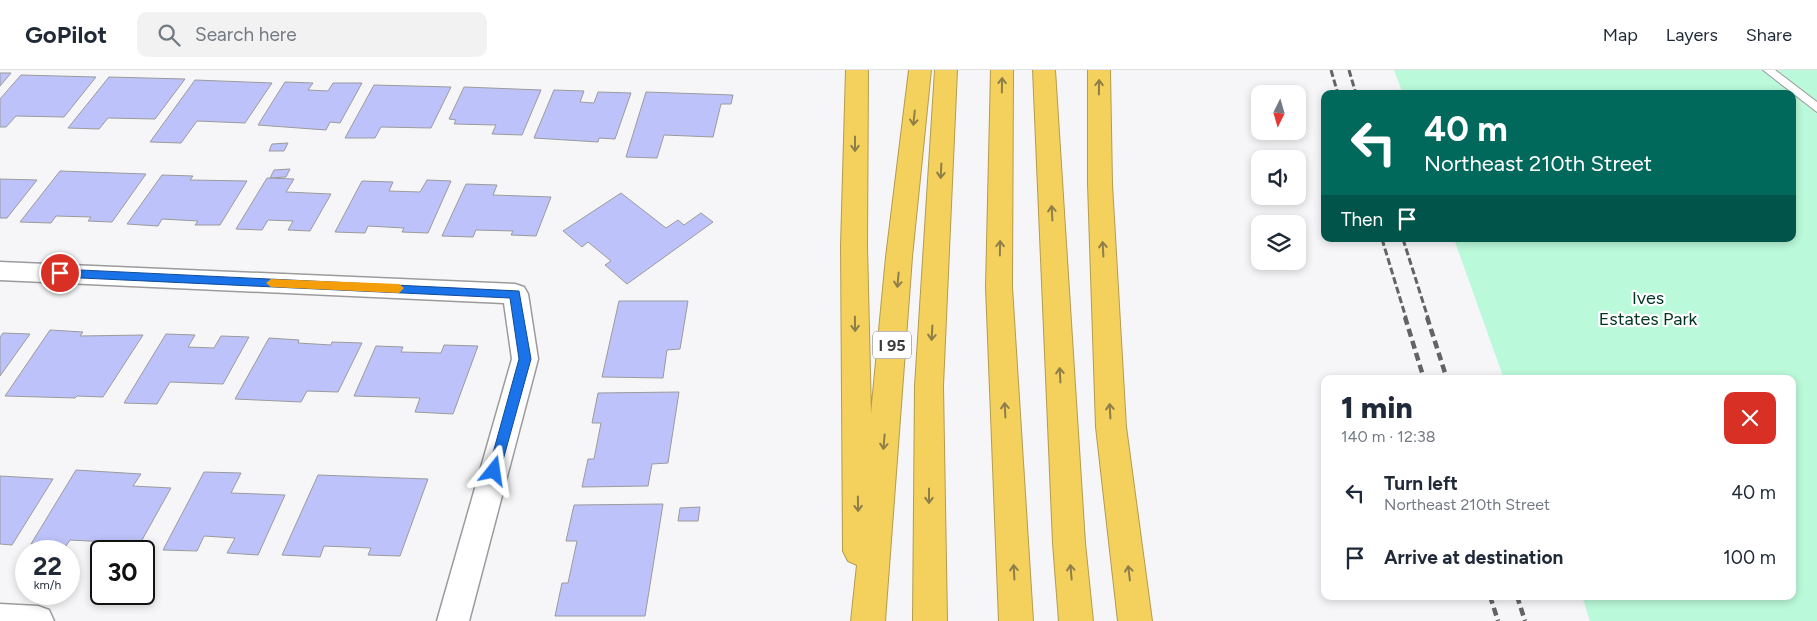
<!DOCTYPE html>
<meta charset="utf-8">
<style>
body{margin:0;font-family:Figtree,sans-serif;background:#f2f2f3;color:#1f2937;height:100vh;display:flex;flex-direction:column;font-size:19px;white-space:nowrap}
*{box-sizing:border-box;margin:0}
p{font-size:16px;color:#747a83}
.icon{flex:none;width:28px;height:28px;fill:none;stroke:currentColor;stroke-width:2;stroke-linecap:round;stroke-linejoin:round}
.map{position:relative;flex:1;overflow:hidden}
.panel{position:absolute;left:1321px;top:305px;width:475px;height:225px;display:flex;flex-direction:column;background:#fff;border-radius:10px;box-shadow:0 2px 8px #0003}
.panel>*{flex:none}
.hud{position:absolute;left:1321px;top:20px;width:475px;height:152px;border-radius:10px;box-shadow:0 2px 8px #0003;background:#00695c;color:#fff;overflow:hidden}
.needle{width:32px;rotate:185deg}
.buttons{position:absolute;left:1251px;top:15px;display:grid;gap:10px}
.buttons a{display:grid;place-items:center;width:55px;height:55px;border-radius:10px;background:#fff;box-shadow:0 2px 8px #0003;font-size:25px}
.speed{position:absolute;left:15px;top:470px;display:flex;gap:10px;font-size:25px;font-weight:700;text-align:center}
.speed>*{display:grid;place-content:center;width:65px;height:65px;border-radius:50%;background:#fff;box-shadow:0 2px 8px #0003;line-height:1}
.speed small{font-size:12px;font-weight:400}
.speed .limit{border:2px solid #111;border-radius:8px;background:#fff;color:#111}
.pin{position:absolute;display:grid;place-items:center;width:42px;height:42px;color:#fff;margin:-21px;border:2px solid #fff;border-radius:50%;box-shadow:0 1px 5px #0007}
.me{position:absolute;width:55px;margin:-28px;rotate:15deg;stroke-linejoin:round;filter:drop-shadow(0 0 4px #0008)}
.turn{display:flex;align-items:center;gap:18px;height:105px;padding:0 20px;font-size:22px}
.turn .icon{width:65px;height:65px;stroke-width:2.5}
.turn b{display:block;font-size:35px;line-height:42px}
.then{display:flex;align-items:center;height:48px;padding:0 20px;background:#0003;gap:10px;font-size:19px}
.round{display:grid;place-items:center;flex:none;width:52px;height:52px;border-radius:10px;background:#f2f2f3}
.head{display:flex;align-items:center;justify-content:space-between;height:85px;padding:0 20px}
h1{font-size:30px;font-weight:800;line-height:38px}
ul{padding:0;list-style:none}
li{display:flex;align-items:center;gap:15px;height:65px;padding:0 20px}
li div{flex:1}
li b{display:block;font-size:19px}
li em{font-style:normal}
header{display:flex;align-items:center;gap:30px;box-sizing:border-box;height:70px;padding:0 25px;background:#fff;border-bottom:1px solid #e0e1e3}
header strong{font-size:24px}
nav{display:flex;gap:28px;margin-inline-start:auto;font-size:18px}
.search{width:350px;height:45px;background:#f2f2f3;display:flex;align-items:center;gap:12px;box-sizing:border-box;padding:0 18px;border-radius:10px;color:#747a83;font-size:19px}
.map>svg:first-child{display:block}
.green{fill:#baf9d9}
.building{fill:#bdc3fa;stroke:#9b9b9c}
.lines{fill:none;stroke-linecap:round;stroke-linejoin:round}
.lane-casing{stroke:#9b9b9c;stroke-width:2}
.street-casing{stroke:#9b9b9c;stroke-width:3}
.highway-casing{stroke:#b39c50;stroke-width:2}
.lane{fill:#fff;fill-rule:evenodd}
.street{fill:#fff;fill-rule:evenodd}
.highway{fill:#f4d05c;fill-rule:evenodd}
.rail-far1{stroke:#636364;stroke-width:3;stroke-dasharray:7 3;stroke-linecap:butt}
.rail{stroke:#636364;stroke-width:4.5;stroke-dasharray:8 4.5;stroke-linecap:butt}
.oneway{stroke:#8e7e49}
.route{fill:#1a73e8;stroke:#114b97}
.slow{fill:#f59e0b}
.labels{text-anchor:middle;stroke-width:4.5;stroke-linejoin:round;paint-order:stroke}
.shield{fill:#fff;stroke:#757575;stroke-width:1}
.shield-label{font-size:16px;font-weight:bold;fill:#3a3a3a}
.park-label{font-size:18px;fill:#003522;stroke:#fff}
</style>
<header>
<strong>GoPilot</strong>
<div class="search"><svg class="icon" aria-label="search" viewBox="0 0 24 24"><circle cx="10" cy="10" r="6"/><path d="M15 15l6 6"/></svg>Search here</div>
<nav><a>Map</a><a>Layers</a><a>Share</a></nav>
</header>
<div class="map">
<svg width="1817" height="551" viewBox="0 0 1817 551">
<rect width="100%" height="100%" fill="#f6f6f8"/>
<path class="green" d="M1394,0H1817V551H1590L1582,526H1792V309H1504L1454,169H1792V24H1403Z"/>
<g class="building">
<path d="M0,3H11L0,16Z"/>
<path d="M21,5L96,7L64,47L16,46L6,57H0V29Z"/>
<path d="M109,7L185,9L155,49L108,48L99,59L68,58Z"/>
<path d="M195,10L272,13L245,53L197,51L181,73L150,72Z"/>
<path d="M285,12L313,13L308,20L328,21L333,13H362L340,53L330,52L326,60L258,55Z"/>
<path d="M374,15L451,17L431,58L381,57L375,68H345Z"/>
<path d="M464,17L541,20L522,65L492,64L496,55L454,54L456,50L449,49Z"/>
<path d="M554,20L584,21L580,32L594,33L598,22L631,23L615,69L599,68L598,72L534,68Z"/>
<path d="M646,22L733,25L731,34H721L713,67L664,65L657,88L626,87Z"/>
<path d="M288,73L284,81H269L272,74Z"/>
<path d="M290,99L286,107L270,108L274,100Z"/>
<path d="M60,101L146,104L112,152L88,151L91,147L56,146L51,153L20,152Z"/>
<path d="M162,105L193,106L190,110L247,111L220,155H195L198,151L162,149L158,156L127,154Z"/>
<path d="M267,108L294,109L286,122L331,124L310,161L288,160L293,151L268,150L262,160L236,159Z"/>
<path d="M0,109L37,110L7,148H0Z"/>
<path d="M427,110L451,111L428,163L402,162L404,158L368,156L365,163L335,162L362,111L393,112L389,121L420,122Z"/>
<path d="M466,114L497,115L493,125L551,127L536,166L511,165L513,161L476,160L473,167L442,166Z"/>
<path d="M621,123L666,158L678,150L684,155L701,143L713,152L627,214L605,195L611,191L588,172L582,177L563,161Z"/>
<path d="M619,231H688L680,279L667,280L663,308L602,307Z"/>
<path d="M50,260L83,262L80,266L143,265L103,327L77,326L75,328L5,326Z"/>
<path d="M3,263L30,264L0,306V267Z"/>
<path d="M166,264L195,265L188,277L214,278L221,266L249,267L223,314L170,312L157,334L124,333Z"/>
<path d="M269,268L299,270L298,273L331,275L332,272L362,273L338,322L307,321L301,332L235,329Z"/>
<path d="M444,275L478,276L453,344L415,342L420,328L354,326L376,276L403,277L401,282L441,283Z"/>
<path d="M679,322L668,393L652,394L648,416L582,417L588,389H594L601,353H592L598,323Z"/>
<path d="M76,400L141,404L133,416L171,418L137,479L105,478L108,472L70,470L66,476L31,474Z"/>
<path d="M204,402L241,403L231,423L285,425L258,485L227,483L235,468L204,466L197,481L163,480Z"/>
<path d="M318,405L428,409L400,486L368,485L371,478L324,476L320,487L282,485Z"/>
<path d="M0,406L53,409L12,475L0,474Z"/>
<path d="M663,434L645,546H555L562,513H568L577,471H566L574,435Z"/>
<path d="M700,437L698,451H678L680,438Z"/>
</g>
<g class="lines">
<defs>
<path id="lane" d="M1763,0H1775L1817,32V42Z"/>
<g id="street">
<path d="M0,192L515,214L524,217L528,224L538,289L469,551H437L512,289L504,233L0,210Z"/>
<path d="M0,534L38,536L49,540L54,551H0Z"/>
</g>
<g id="highway">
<path d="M846,0H868L867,175L871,344L886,187L909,0H931L912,187L885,551H851L857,495L848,491L843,481L841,175Z"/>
<path d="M935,0H957L943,316L947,551H913L915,316Z"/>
<path d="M991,0H1013L1012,217L1033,551H999L986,217Z"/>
<path d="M1033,0H1055L1085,473L1093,551H1059L1053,473Z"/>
<path d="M1088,0H1110L1112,114L1126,357L1152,551H1118L1096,357L1088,114Z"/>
</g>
</defs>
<use href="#lane" class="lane-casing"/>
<use href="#street" class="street-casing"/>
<use href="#highway" class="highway-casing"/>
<use href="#lane" class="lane"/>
<use href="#street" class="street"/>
<use href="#highway" class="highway"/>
<g class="rail-far1">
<path d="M1331,0L1338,24"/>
<path d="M1349,0L1356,24"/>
<path d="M1382,169L1406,248"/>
<path d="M1403,169L1428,248"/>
</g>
<g class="rail">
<path d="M1405,247L1424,309"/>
<path d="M1427,247L1447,309"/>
<path d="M1490,526L1498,551"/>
<path d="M1517,526L1525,551"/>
</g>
</g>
<defs><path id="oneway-shaft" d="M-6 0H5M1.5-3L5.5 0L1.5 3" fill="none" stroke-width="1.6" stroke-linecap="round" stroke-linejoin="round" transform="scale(1.25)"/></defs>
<g class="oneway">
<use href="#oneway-shaft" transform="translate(1002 15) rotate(-89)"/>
<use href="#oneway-shaft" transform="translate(1099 17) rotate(-89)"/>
<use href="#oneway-shaft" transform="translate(914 48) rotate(96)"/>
<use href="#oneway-shaft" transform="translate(855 74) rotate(90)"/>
<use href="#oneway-shaft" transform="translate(941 101) rotate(93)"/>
<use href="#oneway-shaft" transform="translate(1052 143) rotate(-93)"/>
<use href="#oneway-shaft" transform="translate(1000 178) rotate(-89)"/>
<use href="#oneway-shaft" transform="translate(1103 179) rotate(-93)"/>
<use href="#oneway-shaft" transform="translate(898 210) rotate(95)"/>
<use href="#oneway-shaft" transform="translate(855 254) rotate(89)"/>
<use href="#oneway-shaft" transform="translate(932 263) rotate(93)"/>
<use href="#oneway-shaft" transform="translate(1060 305) rotate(-93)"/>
<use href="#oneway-shaft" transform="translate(1005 340) rotate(-93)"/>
<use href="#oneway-shaft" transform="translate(1110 341) rotate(-93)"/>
<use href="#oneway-shaft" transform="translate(884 372) rotate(95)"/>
<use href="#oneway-shaft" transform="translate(929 426) rotate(90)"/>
<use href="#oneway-shaft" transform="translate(858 434) rotate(89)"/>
<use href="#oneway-shaft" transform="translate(1014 502) rotate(-93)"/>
<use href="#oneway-shaft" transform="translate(1071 502) rotate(-95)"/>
<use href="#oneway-shaft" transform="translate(1129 503) rotate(-97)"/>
</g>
<path class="route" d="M60,199L519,221L531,289L500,401L494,407L488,401L519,289L510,228L60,207L54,203Z"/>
<path class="slow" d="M271,209L399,214L404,218L399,223L271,217L266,213Z"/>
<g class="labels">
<rect class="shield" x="873" y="261.5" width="38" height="27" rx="4"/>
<g class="shield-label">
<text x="892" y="281">I 95</text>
</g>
<g class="park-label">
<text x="1648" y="234">Ives<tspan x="1648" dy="21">Estates Park</tspan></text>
</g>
</g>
</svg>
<div class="buttons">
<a><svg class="needle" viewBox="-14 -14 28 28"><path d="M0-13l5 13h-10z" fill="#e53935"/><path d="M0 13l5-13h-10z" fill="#747a83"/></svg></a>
<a><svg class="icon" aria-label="sound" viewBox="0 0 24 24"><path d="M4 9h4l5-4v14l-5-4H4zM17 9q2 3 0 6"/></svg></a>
<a><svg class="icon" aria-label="layers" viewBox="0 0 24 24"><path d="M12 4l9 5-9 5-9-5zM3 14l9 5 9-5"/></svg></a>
</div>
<div class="speed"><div>22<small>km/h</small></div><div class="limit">30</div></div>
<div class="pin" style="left:60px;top:203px;background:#d93025"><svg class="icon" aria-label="arrive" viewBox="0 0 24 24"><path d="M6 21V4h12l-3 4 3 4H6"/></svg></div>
<svg class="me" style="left:494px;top:401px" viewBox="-20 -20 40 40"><path d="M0-17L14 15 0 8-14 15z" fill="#1a73e8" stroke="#fff" stroke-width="4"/></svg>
<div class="hud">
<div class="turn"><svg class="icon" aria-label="left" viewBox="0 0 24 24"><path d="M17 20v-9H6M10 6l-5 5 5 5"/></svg><div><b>40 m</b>Northeast 210th Street</div></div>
<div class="then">Then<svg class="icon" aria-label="arrive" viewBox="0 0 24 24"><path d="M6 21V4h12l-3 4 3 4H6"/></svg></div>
</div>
<section class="panel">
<div class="head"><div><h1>1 min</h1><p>140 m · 12:38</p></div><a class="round" style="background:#d93025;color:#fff"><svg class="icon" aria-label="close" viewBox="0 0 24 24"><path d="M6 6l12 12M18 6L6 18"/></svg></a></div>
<ul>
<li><svg class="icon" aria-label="left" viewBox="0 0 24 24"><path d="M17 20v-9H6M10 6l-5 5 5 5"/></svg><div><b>Turn left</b><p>Northeast 210th Street</p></div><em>40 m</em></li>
<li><svg class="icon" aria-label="arrive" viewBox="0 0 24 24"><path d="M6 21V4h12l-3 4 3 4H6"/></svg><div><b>Arrive at destination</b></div><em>100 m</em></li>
</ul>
</section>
</div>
